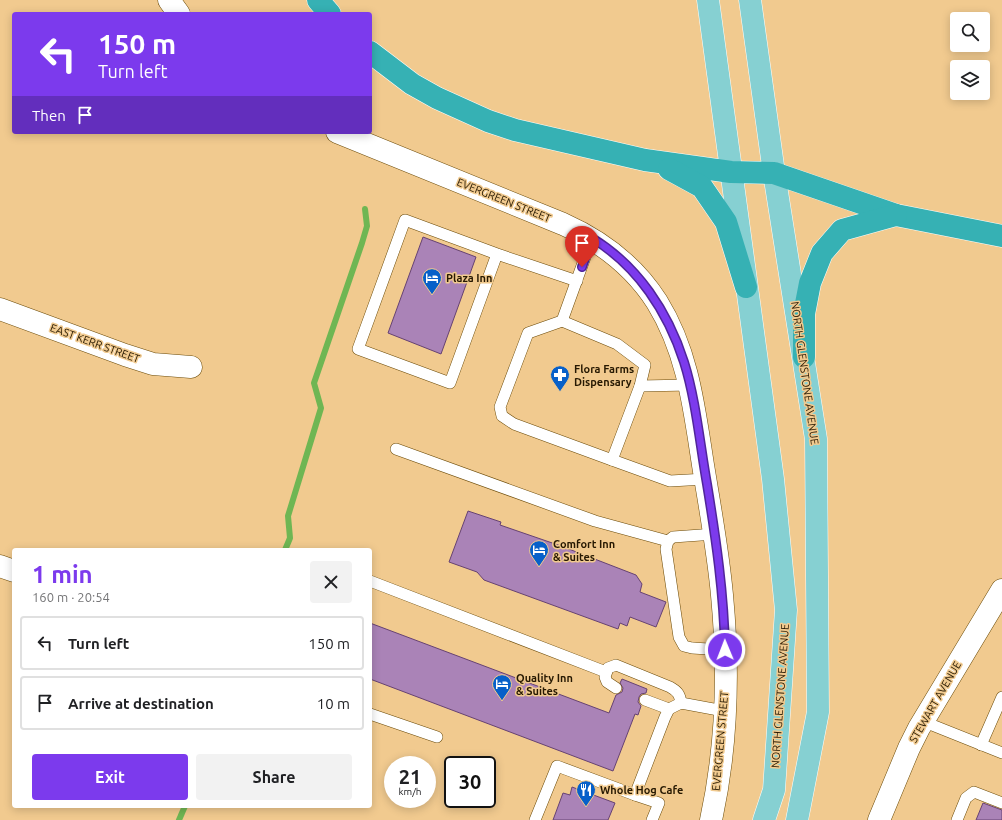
<!DOCTYPE html>
<meta charset="utf-8">
<style>
body{margin:0;font-family:Ubuntu,sans-serif;background:#f2f2f2;color:#202124;height:100vh;display:flex;flex-direction:column;font-size:15px;white-space:nowrap}
*{box-sizing:border-box;margin:0}
p{font-size:13px;color:#757577}
.icon{flex:none;width:22px;height:22px;fill:none;stroke:currentColor;stroke-width:2;stroke-linecap:round;stroke-linejoin:round}
.map{position:relative;flex:1;overflow:hidden}
.sheet{position:absolute;left:12px;top:548px;width:360px;height:260px;display:flex;flex-direction:column;background:#fff;border-radius:4px;box-shadow:0 2px 10px #0003}
.sheet>*{flex:none}
.guide{position:absolute;left:12px;top:12px;width:360px;height:122px;border-radius:4px;box-shadow:0 2px 10px #0003;background:#7c3aed;color:#fff;overflow:hidden}
.controls{position:absolute;left:950px;top:12px;display:grid;gap:8px}
.controls a{display:grid;place-items:center;width:40px;height:40px;border-radius:4px;background:#fff;box-shadow:0 2px 10px #0003;font-size:20px}
.speed{position:absolute;left:384px;top:756px;display:flex;gap:8px;font-size:20px;font-weight:700;text-align:center}
.speed>*{display:grid;place-content:center;width:52px;height:52px;border-radius:50%;background:#fff;box-shadow:0 2px 10px #0003;line-height:1}
.speed small{font-size:10px;font-weight:400}
.speed .limit{border:2px solid #111;border-radius:6px;background:#fff;color:#111}
.pin{position:absolute;display:grid;place-items:center;width:34px;height:34px;color:#fff;margin:-41px -17px;border-radius:50% 50% 50% 0;rotate:-45deg;box-shadow:0 0 4px #0007}
.pin .icon{rotate:45deg}
.me{position:absolute;width:44px;margin:-22px;rotate:359deg;stroke-linejoin:round;filter:drop-shadow(0 0 3px #0008)}
.turn{display:flex;align-items:center;gap:14px;height:84px;padding:0 20px;font-size:18px}
.turn .icon{width:52px;height:52px;stroke-width:2.5}
.turn b{display:block;font-size:28px;line-height:34px}
.then{display:flex;align-items:center;height:38px;padding:0 20px;background:#0003;gap:8px;font-size:15px}
.round{display:grid;place-items:center;flex:none;width:42px;height:42px;border-radius:4px;background:#f2f2f2}
.headline{display:flex;align-items:center;justify-content:space-between;height:68px;padding:0 20px}
h1{font-size:24px;font-weight:700;line-height:30px;color:#7c3aed}
.button{display:flex;gap:8px;margin-top:auto;padding:8px 20px}
.button a{flex:1;height:46px;border-radius:4px;background:#7c3aed;color:#fff;font-size:16px;font-weight:700;line-height:46px;text-align:center}
.button a+a{background:#f2f2f2;color:#202124}
ul{padding:0;list-style:none}
li{display:flex;align-items:center;gap:12px;height:54px;margin:0 8px 6px;padding:0 12px;border:2px solid #e0e0e0;border-radius:4px}
li div{flex:1}
li b{display:block;font-size:15px}
li em{font-style:normal}
.map>svg:first-child{display:block}
.lines{fill:none;stroke-linecap:round;stroke-linejoin:round}
.stream{stroke:#6fb653;stroke-width:6}
.building{fill:#aa83b7;stroke:#664272}
.service-casing{stroke:#6c4b08;stroke-width:12}
.minor-casing{stroke:#6c4b08;stroke-width:23}
.primary-casing{stroke:#fff;stroke-width:23}
.motorway-casing{stroke:#fff;stroke-width:23}
.service{stroke:#fff;stroke-width:11}
.minor{stroke:#fff;stroke-width:22}
.primary{stroke:#86d0d2;stroke-width:22}
.motorway{stroke:#36b1b4;stroke-width:22}
.route-casing{stroke:#51269a;stroke-width:10}
.route{stroke:#7c3aed;stroke-width:7}
.labels{text-anchor:middle;stroke-width:3;stroke-linejoin:round;paint-order:stroke}
.street-label{font-size:11px;fill:#271902;stroke:#f1ca8f}
.poi-label{font-size:11px;font-weight:bold;fill:#271902;stroke:#f1ca8f;text-anchor:start}
</style>
<div class="map">
<svg width="1002" height="820" viewBox="0 0 1002 820">
<rect width="100%" height="100%" fill="#f1ca8f"/>
<g class="lines">
<g class="stream">
<path d="M285,550L290,538L288,516L321,408L314,383L362,243L367,226L365,209"/>
<path d="M179,820L185,806"/>
</g>
</g>
<g class="building">
<path d="M423,237L476,257L441,354L388,333Z"/>
<path d="M468,511L501,522L500,525L561,546L636,575L642,584L640,592L666,602L656,627L630,617L627,626L620,623L618,629L484,580L477,572L449,562Z"/>
<path d="M370,623L609,713L616,695L622,692L623,688L620,683L622,679L647,689L646,693L641,694L639,697L638,702L641,706L638,715L635,714L613,771L370,679Z"/>
<path d="M572,787L615,803L608,820H553L563,793L570,795Z"/>
<path d="M983,803L1002,810V820H976Z"/>
</g>
<g class="lines">
<defs>
<g id="service">
<path d="M592,238L562,321L617,344L645,365L640,386L612,460L670,481L706,479"/>
<path d="M497,254L450,383L358,349L405,220L497,254L577,281"/>
<path d="M562,321L528,333L500,407L502,416L514,424L612,460"/>
<path d="M640,386L690,385"/>
<path d="M396,449L595,521L668,541"/>
<path d="M715,534L673,537L668,541L666,549L679,637L684,646L692,648L725,650"/>
<path d="M370,581L606,672"/>
<path d="M616,688L607,682L605,677L608,668L616,665L670,687C677,691 680,694 681,703"/>
<path d="M645,700L669,709"/>
<path d="M370,714L437,737"/>
<path d="M922,721L1002,753"/>
<path d="M981,745L1002,697"/>
<path d="M535,820L557,766L635,795"/>
<path d="M652,820L659,803L635,795L665,717L669,709L681,703L724,711"/>
<path d="M957,820L966,798L974,792L1002,803"/>
</g>
<g id="minor">
<path d="M169,0L179,14"/>
<path d="M337,132L563,224C601,241 634,266 657,302C688,352 694,407 703,465C710,508 718,551 722,595C729,669 727,747 711,820"/>
<path d="M0,309L125,355L153,364L191,367"/>
<path d="M0,566L14,571"/>
<path d="M879,820L909,748L919,728L1002,590"/>
</g>
<g id="primary">
<path d="M708,0L773,479L786,610L774,790L764,820"/>
<path d="M750,0L774,173L816,439L818,712L797,820"/>
</g>
<g id="motorway">
<path d="M318,0L330,14"/>
<path d="M370,52L412,84L437,98L488,121L515,130L645,160L731,172L774,173L896,215L1002,236"/>
<path d="M669,169L702,187L726,222L746,287"/>
<path d="M804,357V314L810,283L822,253L842,230L896,215"/>
</g>
</defs>
<use href="#service" class="service-casing"/>
<use href="#minor" class="minor-casing"/>
<use href="#primary" class="primary-casing"/>
<use href="#motorway" class="motorway-casing"/>
<use href="#service" class="service"/>
<use href="#minor" class="minor"/>
<use href="#primary" class="primary"/>
<use href="#motorway" class="motorway"/>
</g>
<g class="lines">
<defs>
<path id="route" d="M582,267L592,238C638,266 668,312 684,362C696,400 700,445 707,484C716,539 724,594 725,650"/>
</defs>
<use href="#route" class="route-casing"/>
<use href="#route" class="route"/>
</g>
<defs>
<symbol id="hotel-pin" viewBox="-11 -11 22 30"><path d="M0 17L-7.5 6A9.5 9.5 0 1 1 7.5 6Z" fill="#0760c9" stroke="#f1ca8f"/><path d="M-6-4.5h1.5V1H6V5H4.5V3h-9V5H-6ZM-4 0a1.8 1.8 0 1 1 3.6 0ZM.5 0V-2.5h3Q6-2.5 6 0Z" fill="#fff"/></symbol>
<symbol id="pharmacy-pin" viewBox="-11 -11 22 30"><path d="M0 17L-7.5 6A9.5 9.5 0 1 1 7.5 6Z" fill="#0760c9" stroke="#f1ca8f"/><path d="M-2-6h4v4h4v4h-4v4h-4v-4h-4v-4h4Z" fill="#fff"/></symbol>
<symbol id="restaurant-pin" viewBox="-11 -11 22 30"><path d="M0 17L-7.5 6A9.5 9.5 0 1 1 7.5 6Z" fill="#0760c9" stroke="#f1ca8f"/><path d="M-5-6h1v4h1v-4h1v4h1v-4h1v5L-1.5 .5V6h-2V.5L-5-1ZM5-6V6H3V1.5H1.5Q1.5-4 5-6Z" fill="#fff"/></symbol>
</defs>
<g fill-rule="evenodd">
<use href="#hotel-pin" x="421" y="267" width="22" height="30"/>
<use href="#pharmacy-pin" x="549" y="364" width="22" height="30"/>
<use href="#hotel-pin" x="528" y="539" width="22" height="30"/>
<use href="#hotel-pin" x="491" y="673" width="22" height="30"/>
<use href="#restaurant-pin" x="575" y="779" width="22" height="30"/>
</g>
<g class="labels">
<g class="street-label">
<text transform="translate(504 200) rotate(22)" y="4">EVERGREEN STREET</text>
<text transform="translate(95 343) rotate(20)" y="4">EAST KERR STREET</text>
<text transform="translate(805 373) rotate(82)" y="4">NORTH GLENSTONE AVENUE</text>
<text transform="translate(780 696) rotate(-86)" y="4">NORTH GLENSTONE AVENUE</text>
<text transform="translate(935 702) rotate(-60)" y="4">STEWART AVENUE</text>
<text transform="translate(720 741) rotate(-85)" y="4">EVERGREEN STREET</text>
</g>
<g class="poi-label">
<text x="446" y="282">Plaza Inn</text>
<text x="574" y="373">Flora Farms<tspan x="574" dy="13">Dispensary</tspan></text>
<text x="553" y="548">Comfort Inn<tspan x="553" dy="13">&amp; Suites</tspan></text>
<text x="516" y="682">Quality Inn<tspan x="516" dy="13">&amp; Suites</tspan></text>
<text x="600" y="794">Whole Hog Cafe</text>
</g>
</g>
</svg>
<div class="controls">
<a><svg class="icon" aria-label="search" viewBox="0 0 24 24"><circle cx="10" cy="10" r="6"/><path d="M15 15l6 6"/></svg></a>
<a><svg class="icon" aria-label="layers" viewBox="0 0 24 24"><path d="M12 4l9 5-9 5-9-5zM3 14l9 5 9-5"/></svg></a>
</div>
<div class="speed"><div>21<small>km/h</small></div><div class="limit">30</div></div>
<div class="pin" style="left:582px;top:267px;background:#d93025"><svg class="icon" aria-label="arrive" viewBox="0 0 24 24"><path d="M6 21V4h12l-3 4 3 4H6"/></svg></div>
<svg class="me" style="left:725px;top:650px" viewBox="-20 -20 40 40"><circle r="17" fill="#7c3aed" stroke="#fff" stroke-width="3"/><path d="M0-11L8 9 0 5-8 9z" fill="#fff"/></svg>
<div class="guide">
<div class="turn"><svg class="icon" aria-label="left" viewBox="0 0 24 24"><path d="M17 20v-9H6M10 6l-5 5 5 5"/></svg><div><b>150 m</b>Turn left</div></div>
<div class="then">Then<svg class="icon" aria-label="arrive" viewBox="0 0 24 24"><path d="M6 21V4h12l-3 4 3 4H6"/></svg></div>
</div>
<section class="sheet">
<div class="headline"><div><h1>1 min</h1><p>160 m · 20:54</p></div><a class="round"><svg class="icon" aria-label="close" viewBox="0 0 24 24"><path d="M6 6l12 12M18 6L6 18"/></svg></a></div>
<ul>
<li><svg class="icon" aria-label="left" viewBox="0 0 24 24"><path d="M17 20v-9H6M10 6l-5 5 5 5"/></svg><div><b>Turn left</b></div><em>150 m</em></li>
<li><svg class="icon" aria-label="arrive" viewBox="0 0 24 24"><path d="M6 21V4h12l-3 4 3 4H6"/></svg><div><b>Arrive at destination</b></div><em>10 m</em></li>
</ul>
<div class="button"><a>Exit</a><a>Share</a></div>
</section>
</div>
